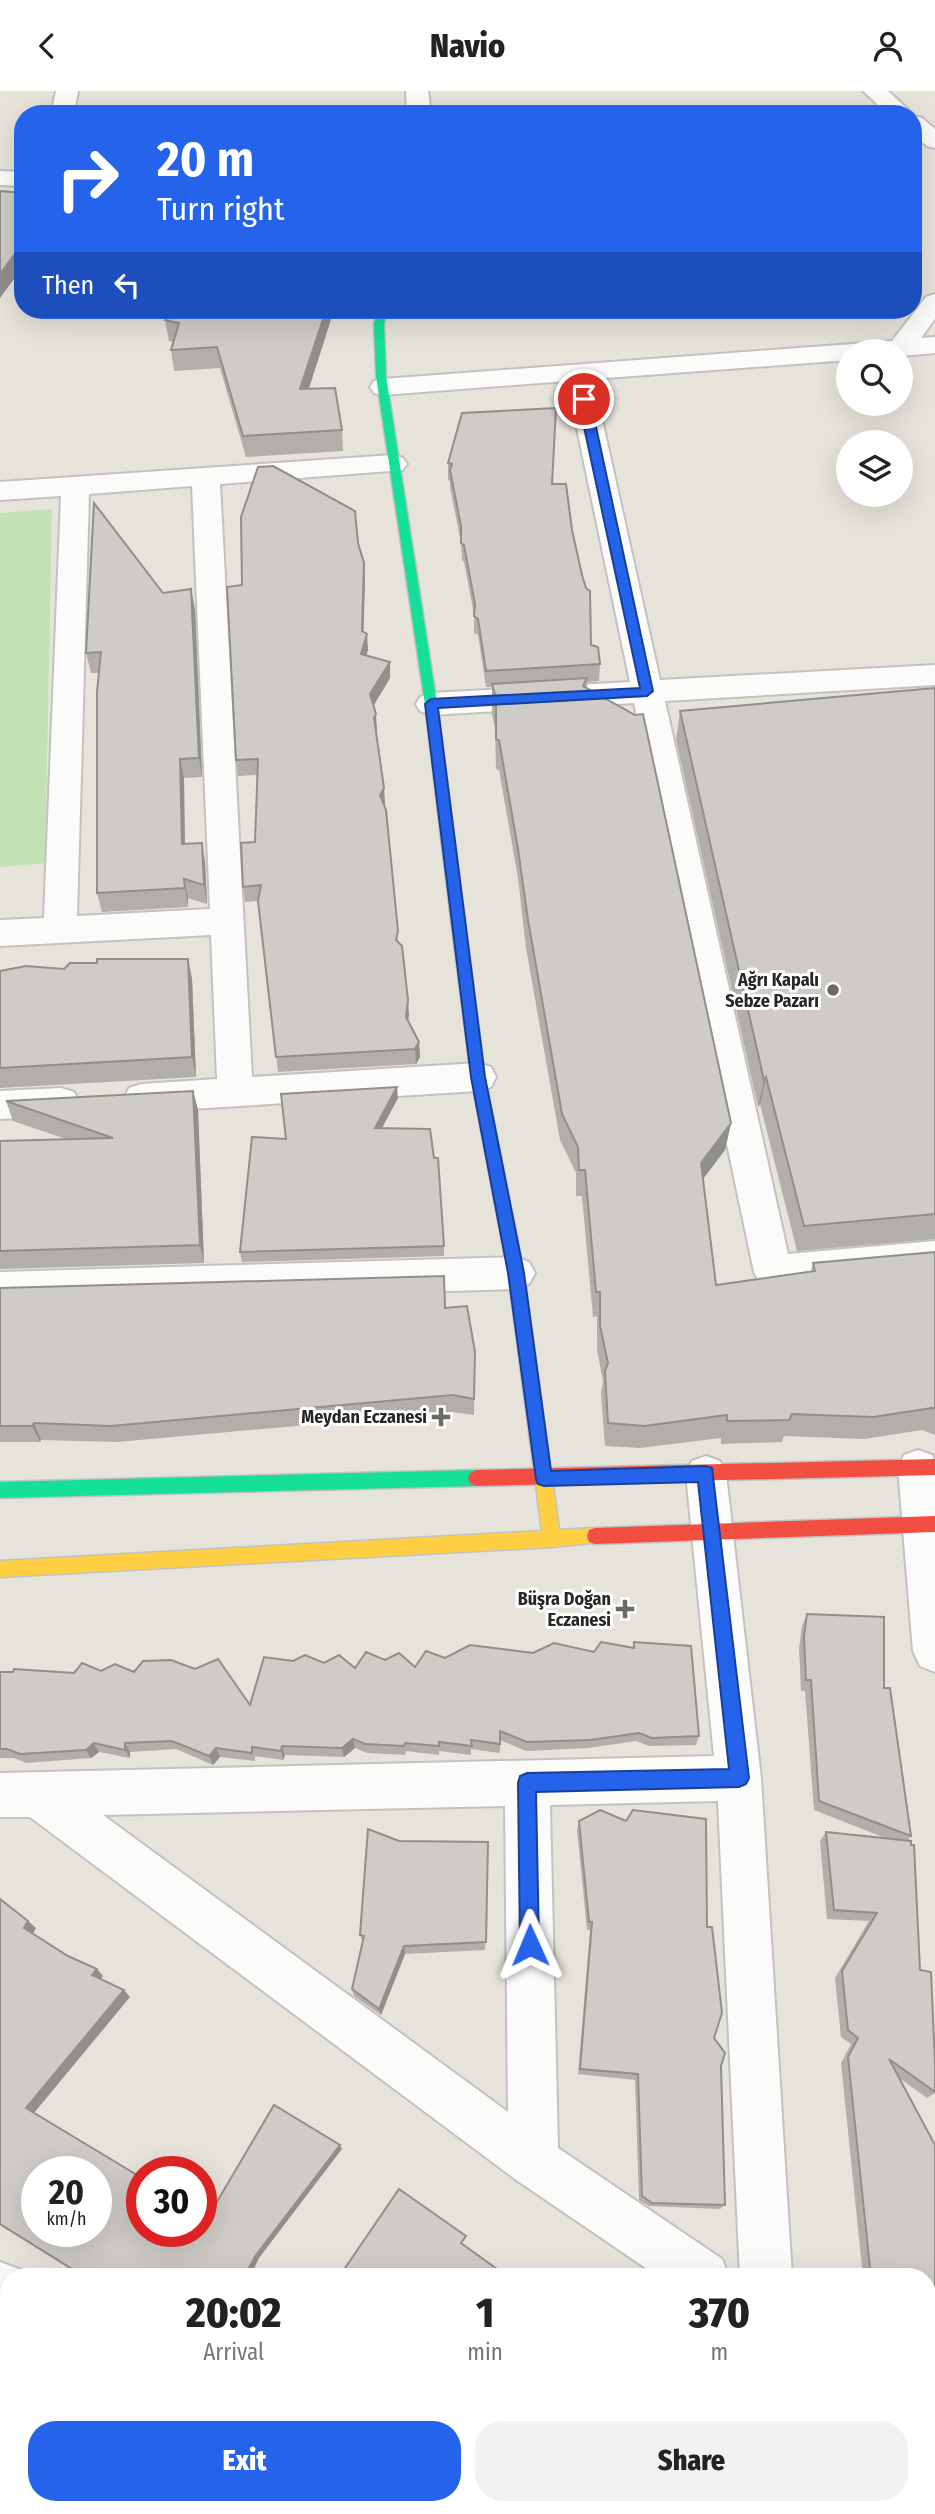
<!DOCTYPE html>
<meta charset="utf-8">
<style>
body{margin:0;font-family:"Fira Sans Condensed",sans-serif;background:#f2f2f2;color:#222;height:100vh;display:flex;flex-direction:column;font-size:26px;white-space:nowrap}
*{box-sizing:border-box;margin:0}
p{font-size:23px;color:#767676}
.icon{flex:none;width:38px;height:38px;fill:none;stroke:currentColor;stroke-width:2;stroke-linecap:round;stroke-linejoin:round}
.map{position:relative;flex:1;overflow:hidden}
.drawer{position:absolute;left:0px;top:2177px;width:936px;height:247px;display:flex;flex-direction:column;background:#fff;border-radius:28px 28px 0 0;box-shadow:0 7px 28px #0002}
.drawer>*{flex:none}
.banner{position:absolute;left:14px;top:14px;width:908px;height:214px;border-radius:28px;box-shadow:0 7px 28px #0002;background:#2563eb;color:#fff;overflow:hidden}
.buttons{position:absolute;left:836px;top:248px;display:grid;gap:14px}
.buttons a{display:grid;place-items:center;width:77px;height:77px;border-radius:50%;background:#fff;box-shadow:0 7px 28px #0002;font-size:35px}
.speed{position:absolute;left:21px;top:2065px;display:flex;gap:14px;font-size:35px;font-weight:700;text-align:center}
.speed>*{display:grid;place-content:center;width:91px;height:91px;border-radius:50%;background:#fff;box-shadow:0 7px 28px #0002;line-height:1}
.speed small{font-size:18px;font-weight:400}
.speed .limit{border:10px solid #d22;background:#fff;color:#111}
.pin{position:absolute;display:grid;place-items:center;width:60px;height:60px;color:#fff;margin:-30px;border:4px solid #fff;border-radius:50%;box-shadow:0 2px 7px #0007}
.me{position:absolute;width:77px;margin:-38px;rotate:359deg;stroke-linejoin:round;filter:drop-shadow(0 0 5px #0008)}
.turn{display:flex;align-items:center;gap:24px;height:147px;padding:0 28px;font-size:32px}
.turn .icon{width:91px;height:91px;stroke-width:2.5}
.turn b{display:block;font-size:49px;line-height:60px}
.then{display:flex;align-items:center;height:66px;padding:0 28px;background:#0003;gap:14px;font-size:26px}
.eta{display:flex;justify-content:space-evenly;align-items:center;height:119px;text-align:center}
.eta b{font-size:42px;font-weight:800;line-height:49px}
.cta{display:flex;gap:14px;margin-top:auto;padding:14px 28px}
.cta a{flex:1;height:80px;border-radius:28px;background:#2563eb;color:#fff;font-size:28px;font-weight:800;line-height:80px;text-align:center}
.cta a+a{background:#f2f2f2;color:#222}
header{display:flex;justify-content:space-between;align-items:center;height:91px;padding:0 28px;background:#fff;font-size:32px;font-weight:800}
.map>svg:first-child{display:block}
.green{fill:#c2e2b3}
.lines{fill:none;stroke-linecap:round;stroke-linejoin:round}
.street-casing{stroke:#c3c2c1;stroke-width:4}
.fast-casing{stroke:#c3c2c1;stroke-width:3}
.slow-casing{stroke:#c3c2c1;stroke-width:3}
.jam-casing{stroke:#c3c2c1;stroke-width:3}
.street{fill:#fbfbfa;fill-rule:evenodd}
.fast{fill:#16e098;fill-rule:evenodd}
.slow{fill:#ffcf43;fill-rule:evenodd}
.jam{fill:#f24e42;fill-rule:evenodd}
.wall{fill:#b2afab}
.shaded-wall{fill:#918f8b}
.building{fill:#cfccc7;stroke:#918f8b;stroke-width:2;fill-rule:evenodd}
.route{fill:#2563eb;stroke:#184099;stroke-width:2}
.poi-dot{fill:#6a6966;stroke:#fff;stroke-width:2.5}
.labels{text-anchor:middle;stroke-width:6;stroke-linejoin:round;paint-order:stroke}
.poi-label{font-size:18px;font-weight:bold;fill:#272727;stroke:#fff;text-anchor:end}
</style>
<header><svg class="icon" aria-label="back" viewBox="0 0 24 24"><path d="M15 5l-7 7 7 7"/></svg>Navio<svg class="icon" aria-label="person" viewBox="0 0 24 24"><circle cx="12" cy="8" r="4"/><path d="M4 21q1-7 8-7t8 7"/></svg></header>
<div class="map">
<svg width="935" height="2423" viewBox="0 0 935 2423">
<rect width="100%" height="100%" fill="#e6e3db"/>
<path class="green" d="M52,418L45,772L0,776V422Z"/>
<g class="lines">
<defs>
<g id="street">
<path d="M56,0H78L74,23H51Z"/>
<path d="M406,0H428L431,23H407Z"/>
<path d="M863,0H888L913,23H888Z"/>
<path d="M914,25L922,27L935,38V57L927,55L914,44Z"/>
<path d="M0,80L23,81V95L0,94Z"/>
<path d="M935,203V228L921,247L935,246V262L901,265V261H849V269L593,288L660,589L935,574V594L665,610L788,1163L935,1150V1182L773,1197L760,1192L754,1181L634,612L431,624L420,620L416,613L420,606L431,602L630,591L567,290L383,304L374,302L370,296L374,290L383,288L892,250L926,206Z"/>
<path d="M393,364L403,367L407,373L403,379L220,393L252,986L478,972L491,976L496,986L491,996L478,1000L142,1021L129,1017L124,1007L129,997L142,993L217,988L211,844L0,855V829L44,827L61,405L0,409V391ZM192,395L210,818L77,825L89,403Z"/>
<path d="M61,997L74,1001L79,1011L74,1021L61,1025L0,1028V1000Z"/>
<path d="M516,1166L529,1171L535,1182L529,1193L516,1198L0,1213V1181Z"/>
<path d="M918,1359L932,1364L935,1370V1581L920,1575L913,1560L898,1377L904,1364Z"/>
<path d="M706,1365L720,1370L726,1383L761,1687L792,2186H740L718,1710L550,1714L558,2057L722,2168L729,2186H659L515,2088L30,1726H0V1682L714,1665L686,1383L692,1370ZM505,1715L508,2021L103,1724Z"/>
<path d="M0,2171L27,2181L29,2186H9V2225L0,2223Z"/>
<path d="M928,2317L935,2320V2376L928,2373Z"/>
<path d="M389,2415H451L454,2423H392Z"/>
</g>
<g id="fast">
<path d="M377,219H387L384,233L386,285L437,613L464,821L457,826L450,821L425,613L376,285L374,233Z"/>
<path d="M476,1379L482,1382L484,1387L482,1392L476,1395L0,1407V1391Z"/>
</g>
<path id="slow" d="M457,816L464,821L485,986L524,1182L559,1439L595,1437L601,1439L603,1445L601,1451L552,1456L0,1486V1470L542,1440L508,1182L471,986L450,821Z"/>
<g id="jam">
<path d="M935,1368V1384L476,1395L470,1392L468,1387L470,1382L476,1379Z"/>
<path d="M935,1425V1441L595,1453L589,1451L587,1445L589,1439L595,1437Z"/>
</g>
</defs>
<use href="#street" class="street-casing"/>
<use href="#fast" class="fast-casing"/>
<use href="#slow" class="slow-casing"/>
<use href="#jam" class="jam-casing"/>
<use href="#street" class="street"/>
<use href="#fast" class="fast"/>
<use href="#slow" class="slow"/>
<use href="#jam" class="jam"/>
</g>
<g class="wall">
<path d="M173,219H334L309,297L342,339L343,360L246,366L220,277L174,280L171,259L173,251L169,250L165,229Z"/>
<path d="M448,372L552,393L572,439L591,554L600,573L599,590L587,591V596L731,1032L725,1059L703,1088L716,1194L811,1180L813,1172L935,1161V1344L922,1339L864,1348L784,1345L782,1351L721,1353V1347L640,1357L605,1355L601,1303L603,1290L597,1259V1225L593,1226L582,1105H576V1082L560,1049L526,857L518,787L499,679L496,678L495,637L492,623V596H486L478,544L474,542V524L464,471L462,469L461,452L450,396V390L448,389Z"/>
<path d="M358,452L364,472L365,489L363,541L368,559L366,565L390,587L373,614L377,639L376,641L385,713L384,714L398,852L408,909V929L419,951L420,966L416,973L278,981L258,810L245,811L243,796L255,751L257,684L238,685L236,669L242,494Z"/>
<path d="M163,502L195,518L202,686L184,687L185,753L202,752L205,771L207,813L188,807V816L102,821L97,802L99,582H91L86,562Z"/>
<path d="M935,597V1148L797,1160L760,1013L758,1016L676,649L680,620Z"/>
<path d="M188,868L192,888L196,986L0,997V880L64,878L97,872Z"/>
<path d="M193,1000L198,1019L204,1172L0,1178V1050L66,1048L13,1030L6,1010Z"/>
<path d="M398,1007L382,1037L444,1155V1165L242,1171L240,1161L286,1048Z"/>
<path d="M0,1197L445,1217L475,1261L474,1324L453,1321L117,1351L41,1349L40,1351H0Z"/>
<path d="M807,1523L884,1597L911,1745L907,1750L920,1879L935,1973V2002L927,2007L899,1987L935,2054V2269L928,2267V2186H863L841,1972L851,1953L841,1946L835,1887L869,1830L827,1828L820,1750L826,1741L885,1747L814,1719L805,1600H801L799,1557L802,1535Z"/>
<path d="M634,1551L699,1645L696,1654L649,1655L636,1650L589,1657L526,1660L500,1649V1662L471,1658V1664L439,1660V1664L406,1660L405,1664L367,1662L355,1657L344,1666L285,1664L283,1669L255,1665V1670L220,1666L213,1674L176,1658L130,1661V1667L99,1661L91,1667L26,1672L14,1667H0V1581L74,1582L101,1580L134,1581L250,1614L293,1570L324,1572L355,1577L385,1569L415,1576L445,1567L533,1562L594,1561L633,1557Z"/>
<path d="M579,1730L707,1836L714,1947L721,1975L725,2114L720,2118L649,2115L639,2109L635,1989L578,1983L590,1839H587L577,1739Z"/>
<path d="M399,1750L488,1751L485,1859L405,1863L381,1924L354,1905L352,1898L363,1852L360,1844Z"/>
</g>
<g class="shaded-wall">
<path d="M23,152V176L0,207V183Z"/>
<path d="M326,219H334L302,319L300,298Z"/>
<path d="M364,472L365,489L363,556L367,543L368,559L362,579L361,563Z"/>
<path d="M191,498L195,518L202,686L199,667Z"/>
<path d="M390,571V587L371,619L370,603Z"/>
<path d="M376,623L377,639L375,643L374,627Z"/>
<path d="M180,668L184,687L185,773L182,753Z"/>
<path d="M384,697L385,713L380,720V704Z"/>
<path d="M202,752L205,771L207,813L204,794Z"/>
<path d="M184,788L188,807V816L185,797Z"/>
<path d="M188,868L192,888L196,986L192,966Z"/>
<path d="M408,909L409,924L407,941L406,926Z"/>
<path d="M419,951L420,966L416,973L415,958Z"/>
<path d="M766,986L760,1013L758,1016L764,989Z"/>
<path d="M397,996L398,1007L376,1048L375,1037Z"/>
<path d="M193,1000L198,1019L204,1172L200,1154Z"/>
<path d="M731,1032L725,1059L696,1097L701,1072Z"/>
<path d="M34,1332L41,1349L40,1351L32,1335Z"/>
<path d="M353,1648L355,1657L344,1666L342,1657Z"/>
<path d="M94,1652L99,1661L91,1667L86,1659Z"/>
<path d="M125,1652L130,1661V1667L125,1659Z"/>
<path d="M282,1655L285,1664L283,1669L281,1660Z"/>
<path d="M216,1657L220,1666L213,1674L209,1665Z"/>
<path d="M28,1830L36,1837L32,1845L24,1837Z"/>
<path d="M404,1855L405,1863L381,1924L379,1918Z"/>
<path d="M97,1878L103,1885L99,1891L92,1884Z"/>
<path d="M124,1899L130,1906L34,2022L26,2017Z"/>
<path d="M340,2054L342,2058L259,2167L250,2186H244L256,2164Z"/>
</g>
<g class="building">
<path d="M0,100L23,102V152L0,183Z"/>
<path d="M173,219H326L300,298L335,297L342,339L243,345L217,256L171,259L179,232L165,229Z"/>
<path d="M556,317L552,393H566L572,439L582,484L586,497L590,500L591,554L598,556L600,573L486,580L478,528L474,525L475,513L464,454L461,452V435L450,379L452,373L448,372L462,322Z"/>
<path d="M273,375L355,420L358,452L364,472L362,540L367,543L361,563L390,571L370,603L376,623L374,627L384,697L380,704L386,719L398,840L396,849L402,855L408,909L406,926L419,951L415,958L276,966L258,810L261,794L243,796L241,752L255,751L258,668L236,669L227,496L242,494L241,426L258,376Z"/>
<path d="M94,412L163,502L191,498L199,667L180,668L182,753L202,752L204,794L184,788L185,797L97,802V601L101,561L86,562Z"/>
<path d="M587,587L583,595L635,624L643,623L731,1032L701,1072L716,1194L815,1180L813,1172L935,1161V1317H932L873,1326L792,1323L789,1329L727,1330V1324L644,1335L608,1332L605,1280L608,1272L600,1235V1201H596L585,1079H579L578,1056L562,1023L528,829L518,758L499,649L496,648V607L492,593Z"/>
<path d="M935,597V1123L804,1135L766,986L764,989L680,620Z"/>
<path d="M97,868H188L192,966L0,977V880L26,875L64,878L70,872H97Z"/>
<path d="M397,996L375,1037L430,1038L434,1067H438L444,1155L240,1161L252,1046L286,1048L281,1003Z"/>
<path d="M193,1000L200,1154L0,1160V1050L113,1047L6,1010Z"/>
<path d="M444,1185L445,1217L467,1215L475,1261L474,1308L453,1304L111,1335L34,1332L32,1335H0V1197Z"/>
<path d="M807,1523L884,1526V1597H890L911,1745L819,1710L811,1589H806L804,1545Z"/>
<path d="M601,1551L634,1557V1551L691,1555L699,1645L652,1647L639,1642L590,1649L527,1651L500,1640V1653L471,1649L472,1655L439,1651V1655L405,1652L404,1655L365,1653L353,1648L342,1657L282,1655L281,1660L252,1656V1662L216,1657L209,1665L172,1650L125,1652V1659L94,1652L86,1659L20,1663L7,1658H0V1581H13L14,1578L74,1582L82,1572L101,1580L115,1573L134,1581L143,1570L171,1569L195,1578L218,1568L250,1614L264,1566L293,1570L305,1564L324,1572L339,1564L355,1577L366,1561L385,1569L399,1562L415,1576L426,1560L445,1567L470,1554L533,1562L554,1552L594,1561Z"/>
<path d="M600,1719L626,1730L633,1719L706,1728L707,1836H712L722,1922L714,1947L725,1962L721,1975L725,2114L652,2112L642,2105L638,1983L580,1978L592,1831H589L579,1730Z"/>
<path d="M368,1738L399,1750L488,1751L486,1851L404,1855L379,1918L352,1898L364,1845L360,1844Z"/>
<path d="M826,1741L911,1750V1754H914L920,1879L931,1881L935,1973V2001L889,1968L935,2054V2266L928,2264V2186H871L848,1966L858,1947L848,1939L842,1880L877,1822L834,1819Z"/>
<path d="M0,1808L28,1830L24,1837L68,1865L97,1878L92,1884L124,1899L26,2017L142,2087V2140H201V2123L208,2126L274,2014L340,2054L256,2164L244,2186H100L77,2181L0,2133ZM37,2081H96V2140H37Z"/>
<path d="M399,2098L466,2145L461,2152L508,2186H339Z"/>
<path d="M556,2415H804L815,2423H565Z"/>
</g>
<path class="route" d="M584,304L590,308L653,600L647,605L438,617L485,986L524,1182L551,1380L706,1375L712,1377L749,1687L746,1693L739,1696L536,1701L539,1854L536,1860L530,1863L523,1860L520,1854L518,1692L520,1685L527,1682L729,1678L698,1391L544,1395L538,1393L536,1388L508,1182L471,986L425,613L431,608L640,597L578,308Z"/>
<g class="poi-dot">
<circle cx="833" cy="899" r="7"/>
<path d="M437.5 1315.5h7v7h7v7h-7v7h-7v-7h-7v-7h7z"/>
<path d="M621.5 1507.5h7v7h7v7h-7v7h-7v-7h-7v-7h7z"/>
</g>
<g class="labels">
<g class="poi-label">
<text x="819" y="895">Ağrı Kapalı<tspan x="819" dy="21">Sebze Pazarı</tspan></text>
<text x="427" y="1332">Meydan Eczanesi</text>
<text x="611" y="1514">Büşra Doğan<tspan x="611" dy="21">Eczanesi</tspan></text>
</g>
</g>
</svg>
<div class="buttons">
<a><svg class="icon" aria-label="search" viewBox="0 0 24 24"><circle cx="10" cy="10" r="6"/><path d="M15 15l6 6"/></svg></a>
<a><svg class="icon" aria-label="layers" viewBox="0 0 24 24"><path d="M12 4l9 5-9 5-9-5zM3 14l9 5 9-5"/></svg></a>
</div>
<div class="speed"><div>20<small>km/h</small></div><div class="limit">30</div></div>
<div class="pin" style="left:584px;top:308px;background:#d93025"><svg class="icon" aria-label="arrive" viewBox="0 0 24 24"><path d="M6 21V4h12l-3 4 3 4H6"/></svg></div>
<svg class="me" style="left:530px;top:1854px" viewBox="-20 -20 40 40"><path d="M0-17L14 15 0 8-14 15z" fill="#2563eb" stroke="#fff" stroke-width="4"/></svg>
<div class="banner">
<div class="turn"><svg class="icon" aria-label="right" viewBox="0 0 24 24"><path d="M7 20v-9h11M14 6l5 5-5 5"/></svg><div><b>20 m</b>Turn right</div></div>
<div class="then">Then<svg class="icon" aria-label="left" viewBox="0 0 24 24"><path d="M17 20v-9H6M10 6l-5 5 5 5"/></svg></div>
</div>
<section class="drawer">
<div class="eta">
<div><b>20:02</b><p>Arrival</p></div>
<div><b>1</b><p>min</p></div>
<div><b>370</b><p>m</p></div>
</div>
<div class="cta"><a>Exit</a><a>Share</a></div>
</section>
</div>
